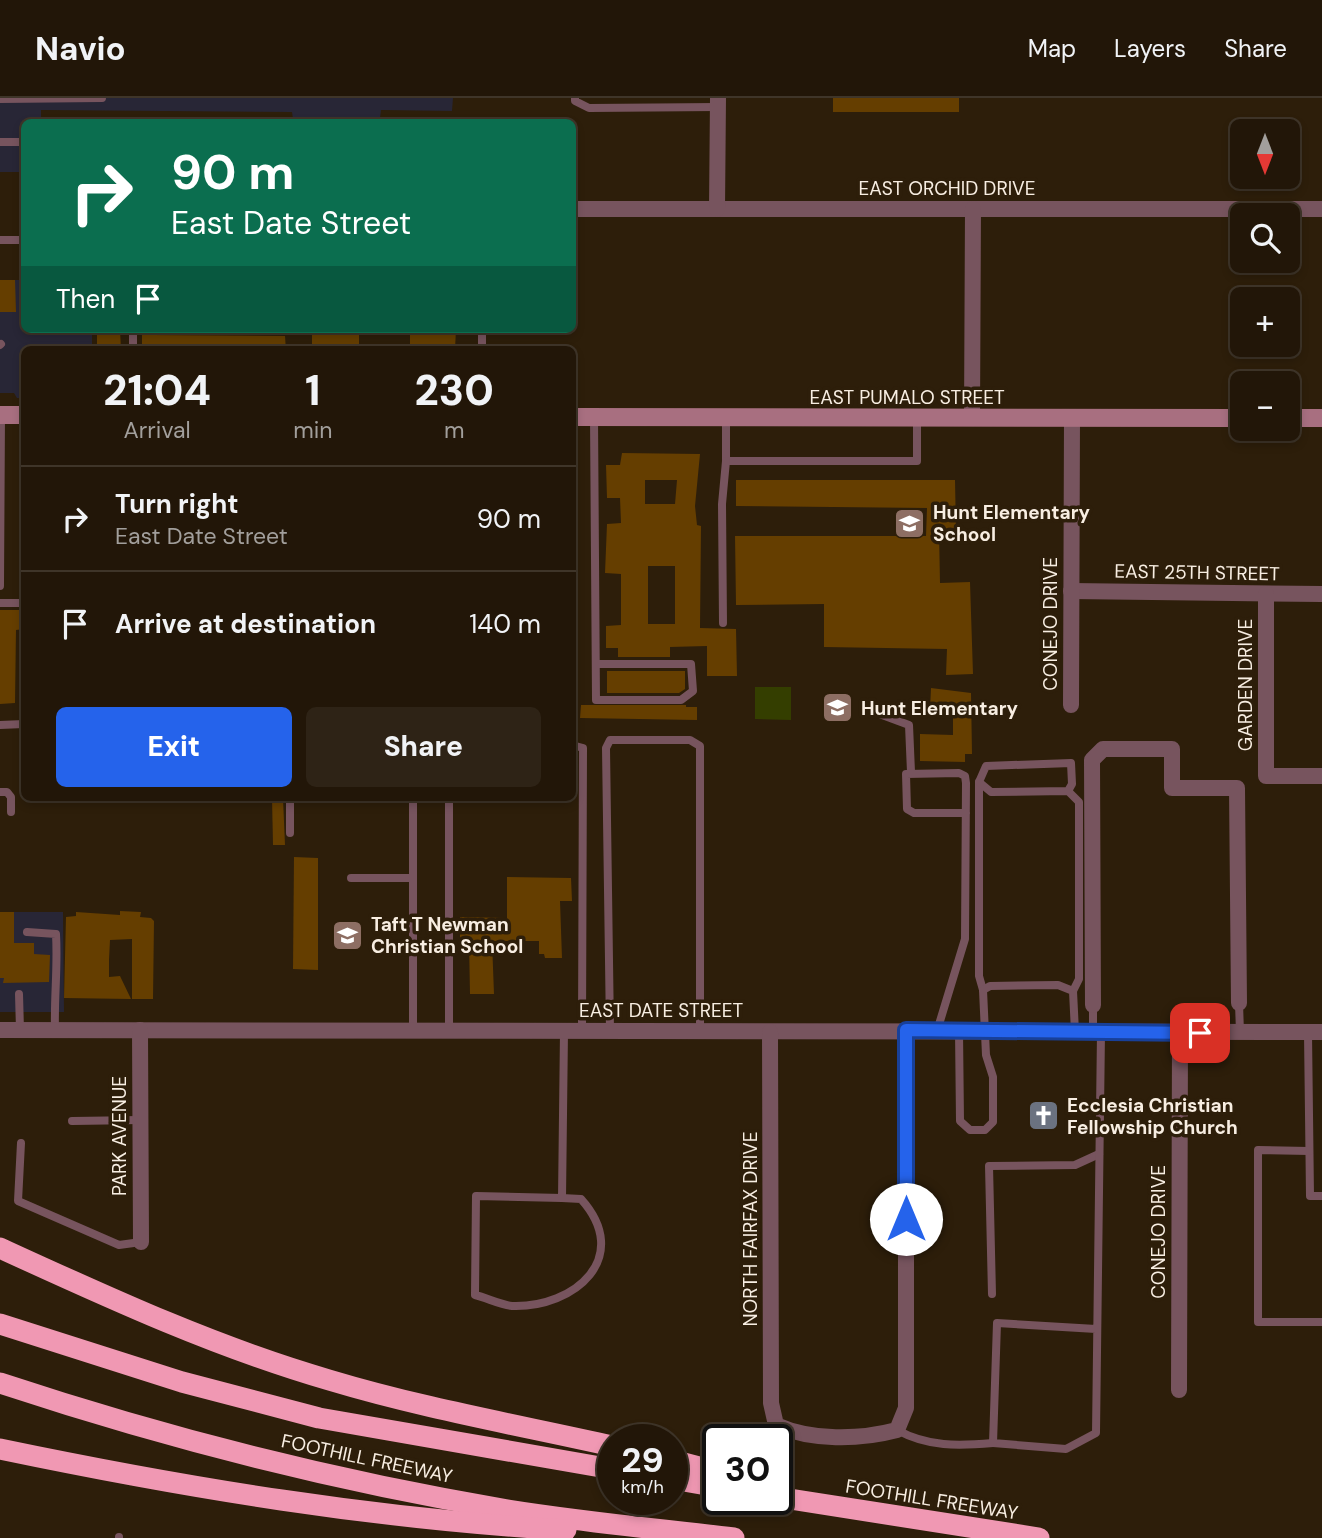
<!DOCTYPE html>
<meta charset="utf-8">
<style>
body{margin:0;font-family:"DM Sans",sans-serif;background:#2e2316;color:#f1f3f6;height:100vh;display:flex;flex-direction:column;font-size:26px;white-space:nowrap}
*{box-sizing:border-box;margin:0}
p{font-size:23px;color:#a29f9c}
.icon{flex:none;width:38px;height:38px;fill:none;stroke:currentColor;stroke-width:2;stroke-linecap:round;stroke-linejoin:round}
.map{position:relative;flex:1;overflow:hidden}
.drawer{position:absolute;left:21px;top:248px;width:555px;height:455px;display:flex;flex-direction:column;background:#221608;border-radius:10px;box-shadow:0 4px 10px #0003,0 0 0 2px #3f3529}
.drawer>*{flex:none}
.guide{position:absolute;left:21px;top:21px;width:555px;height:214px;border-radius:10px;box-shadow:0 4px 10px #0003,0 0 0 2px #3f3529;background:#0b6e4f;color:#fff;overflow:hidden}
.needle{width:46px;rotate:180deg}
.buttons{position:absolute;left:1230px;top:21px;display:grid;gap:14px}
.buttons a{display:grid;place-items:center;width:70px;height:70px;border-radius:10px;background:#221608;box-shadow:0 4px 10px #0003,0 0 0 2px #3f3529;font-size:35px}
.speed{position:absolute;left:597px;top:1326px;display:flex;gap:14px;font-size:35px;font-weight:700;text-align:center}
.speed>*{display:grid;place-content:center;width:91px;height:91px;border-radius:50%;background:#221608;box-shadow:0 4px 10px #0003,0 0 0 2px #3f3529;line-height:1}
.speed small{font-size:18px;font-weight:400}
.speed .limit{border:4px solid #111;border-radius:10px;background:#fff;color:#111}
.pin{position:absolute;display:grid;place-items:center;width:60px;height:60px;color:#fff;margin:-30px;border-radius:14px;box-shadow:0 4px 10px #0006}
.me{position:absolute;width:77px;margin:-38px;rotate:0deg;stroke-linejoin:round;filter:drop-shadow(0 0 5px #0008)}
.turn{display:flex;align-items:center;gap:24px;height:147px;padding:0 35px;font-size:32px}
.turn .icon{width:91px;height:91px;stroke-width:2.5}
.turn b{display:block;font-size:49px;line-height:60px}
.then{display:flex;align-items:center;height:66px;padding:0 35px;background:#0003;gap:14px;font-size:26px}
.eta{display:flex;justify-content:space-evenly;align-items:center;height:119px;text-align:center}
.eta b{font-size:42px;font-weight:800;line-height:49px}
.button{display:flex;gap:14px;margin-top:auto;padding:14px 35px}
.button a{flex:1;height:80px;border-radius:10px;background:#2563eb;color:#fff;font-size:28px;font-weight:800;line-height:80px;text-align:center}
.button a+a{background:#2e2316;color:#f1f3f6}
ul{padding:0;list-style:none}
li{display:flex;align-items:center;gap:21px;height:105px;padding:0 35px;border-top:2px solid #3f3529}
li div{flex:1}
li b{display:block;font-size:26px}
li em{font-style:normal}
header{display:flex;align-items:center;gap:42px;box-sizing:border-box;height:98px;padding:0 35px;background:#221608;border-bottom:2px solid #3f3529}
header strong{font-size:33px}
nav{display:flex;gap:38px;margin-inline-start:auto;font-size:24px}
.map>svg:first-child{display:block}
.commercial{fill:#282636}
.green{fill:#343e00}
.building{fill:#653e00;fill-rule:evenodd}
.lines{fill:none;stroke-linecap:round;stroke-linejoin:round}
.lane{stroke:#77545e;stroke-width:8}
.street{stroke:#77545e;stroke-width:16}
.secondary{stroke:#a86f80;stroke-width:18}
.highway{stroke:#f098b3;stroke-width:21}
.route-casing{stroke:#184099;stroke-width:18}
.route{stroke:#2563eb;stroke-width:12}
.labels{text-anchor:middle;stroke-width:7;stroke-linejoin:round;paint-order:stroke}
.street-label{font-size:19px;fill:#f8eee2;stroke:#2d1e0a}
.poi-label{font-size:19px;font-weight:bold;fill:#f8eee2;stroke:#2d1e0a;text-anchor:start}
</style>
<header>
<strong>Navio</strong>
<nav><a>Map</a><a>Layers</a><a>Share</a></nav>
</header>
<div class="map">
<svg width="1322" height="1440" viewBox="0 0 1322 1440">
<rect width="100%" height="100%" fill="#2d1e0a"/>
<g class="commercial">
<path d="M0,0H453L452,13L381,12L380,20L293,21L292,14L41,12V24H24V74H0Z"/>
<path d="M0,182H24V231H92V252H24V300H17L14,295H0Z"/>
<path d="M14,814H63L64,914H0V845H14Z"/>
</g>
<path class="green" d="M755,589H791V622L755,621Z"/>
<g class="building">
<rect x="833" y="0" width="126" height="14"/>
<path d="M0,182H15L16,214H0Z"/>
<path d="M97,231H120L121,252H97Z"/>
<path d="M142,231H152V237L285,238L286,252H142Z"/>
<rect x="312" y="231" width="47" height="21"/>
<path d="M410,231H456L455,252H410Z"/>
<path d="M622,355L700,356L695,408L697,427L701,428L700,530L736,531L737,578H707V548L670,549V559H618V550H606V528L621,527V476L605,475L607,426L621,425L620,400H607L606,367H620ZM645,382H677L675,406H645ZM648,468H675V526H648Z"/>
<path d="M736,382H955L956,433L939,432L940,485L970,484L973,576L946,577L947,551L824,549V506L736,507L735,438H926L927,410L736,408Z"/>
<path d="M24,512V531L16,532L15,605L0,606V512Z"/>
<path d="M607,573H685V591L679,595H607Z"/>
<path d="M931,590L971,595L972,656H965V664L920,663V636L953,637V612H930Z"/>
<path d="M581,607H686V609H697V622L580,620Z"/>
<path d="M272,700H283L285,747H273Z"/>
<path d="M294,759L318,760V872L293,871Z"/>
<path d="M507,779L571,780L572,803H560L562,860H545L544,856H539V843H492L494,896H470L469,843H460V819L507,820Z"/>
<path d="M120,813L141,814L140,819L151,820L154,823L153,901H132V841L110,842L109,862V879L120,878L131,901L64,900L66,819L76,818V814L120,817Z"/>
<path d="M0,814H14V845H34V856L50,857L49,884L3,885L4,880H0Z"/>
</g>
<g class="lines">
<g class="lane">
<path d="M575,0V3L589,10L718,9"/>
<path d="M0,1L102,0"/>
<path d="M0,44H20"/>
<path d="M0,142H24"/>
<path d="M133,231V252"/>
<path d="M482,231V252"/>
<path d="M0,247L1,246"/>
<path d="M594,319L596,602H681L693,593L691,566H596"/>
<path d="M726,320V363H917V320"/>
<path d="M0,488L1,317"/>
<path d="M0,505H24"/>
<path d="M723,525L722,406L726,363"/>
<path d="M874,614L909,627L911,674"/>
<path d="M0,627L24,626"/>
<path d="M572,647L583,650L582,933"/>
<path d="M979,684V878L983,892"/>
<path d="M1068,693L1072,686L1071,665L986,668L979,684L991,694L1068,693L1079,704V881L1073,893"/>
<path d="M0,694H7L11,699V714"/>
<path d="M290,735V700"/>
<path d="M351,780H413"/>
<path d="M27,834L56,836C58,870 54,898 55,932"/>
<path d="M19,896L20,932"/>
<path d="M1239,905L1240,935"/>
<path d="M1093,907V934"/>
<path d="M413,933V700"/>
<path d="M449,933V700"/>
<path d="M610,933L606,650L610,642H690L700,648V933"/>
<path d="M937,933L965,841L966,685L965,678L959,675L906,676L907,711L914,715H966"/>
<path d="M959,933L960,1023L970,1032H985L993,1024V979L986,957L983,892L990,888L1058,887L1073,893L1075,934"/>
<path d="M1308,935L1310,1098H1322"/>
<path d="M72,1023L140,1022"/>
<path d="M21,1045L18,1103L119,1147L141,1144"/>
<path d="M1309,1053L1258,1052V1224H1322"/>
<path d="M562,1100L581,1101C633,1159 575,1210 512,1208C501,1207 487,1200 475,1197L476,1098L562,1100L564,933"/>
<path d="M992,1196L989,1068L1075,1067L1099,1056"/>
<path d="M1096,1231L997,1225L993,1345L1066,1351L1096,1335L1101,934"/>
<path d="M897,1332C928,1349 958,1348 993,1345"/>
<path d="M119,1439V1440"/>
</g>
<g class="street">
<path d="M572,111H1322"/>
<path d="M717,111L718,0"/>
<path d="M972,320L973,111"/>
<path d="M1071,493L1322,496"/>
<path d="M1266,496V678H1322"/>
<path d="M1071,607L1072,320"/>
<path d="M1093,907L1092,662L1103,651H1172V690H1237L1239,905"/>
<path d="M0,932L1322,934"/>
<path d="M140,932L141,1144"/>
<path d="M770,934L771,1305L776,1327C812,1343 859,1342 897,1332L906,1310V932"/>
<path d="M1179,1292L1180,935"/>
</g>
<g class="secondary">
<path d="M0,317H24"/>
<path d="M572,319L1242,320"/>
<path d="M1288,320H1322"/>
</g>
<g class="highway">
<path d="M0,1150C107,1199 215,1249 329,1282C422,1310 518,1327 612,1348"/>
<path d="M0,1226L182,1284L319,1320L612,1371"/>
<path d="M0,1285C166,1340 335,1383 508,1412C583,1424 659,1431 734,1440"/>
<path d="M0,1351C187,1390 375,1421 566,1432"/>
<path d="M672,1362L718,1374"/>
<path d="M672,1381L718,1389"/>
<path d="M777,1399L1039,1440"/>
</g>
</g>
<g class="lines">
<defs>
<path id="route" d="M906,1121V932L1200,935"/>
</defs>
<use href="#route" class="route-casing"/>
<use href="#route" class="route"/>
</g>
<defs>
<symbol id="school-square" viewBox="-11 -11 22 22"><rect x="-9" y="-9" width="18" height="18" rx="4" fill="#8d6e63" stroke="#2d1e0a"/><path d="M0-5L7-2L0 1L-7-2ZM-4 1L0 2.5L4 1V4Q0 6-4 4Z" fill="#fff"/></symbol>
<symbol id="church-square" viewBox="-11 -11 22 22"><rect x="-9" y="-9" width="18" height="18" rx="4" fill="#6b7280" stroke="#2d1e0a"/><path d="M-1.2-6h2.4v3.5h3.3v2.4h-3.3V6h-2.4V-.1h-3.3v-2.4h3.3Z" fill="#fff"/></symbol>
</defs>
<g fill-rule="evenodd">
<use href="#school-square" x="892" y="408" width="35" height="35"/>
<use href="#school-square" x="820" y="592" width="35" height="35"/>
<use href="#school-square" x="330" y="820" width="35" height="35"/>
<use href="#church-square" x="1026" y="1000" width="35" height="35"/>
</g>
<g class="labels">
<g class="street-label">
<text x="947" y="97">EAST ORCHID DRIVE</text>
<text x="907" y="306">EAST PUMALO STREET</text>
<text transform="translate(1197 474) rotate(1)" y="7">EAST 25TH STREET</text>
<text transform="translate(1050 526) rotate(-90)" y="7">CONEJO DRIVE</text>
<text transform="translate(1245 587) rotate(-90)" y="7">GARDEN DRIVE</text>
<text x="661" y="919">EAST DATE STREET</text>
<text transform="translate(119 1038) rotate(-90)" y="7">PARK AVENUE</text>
<text transform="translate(750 1131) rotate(-90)" y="7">NORTH FAIRFAX DRIVE</text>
<text transform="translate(1158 1134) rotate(-90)" y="7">CONEJO DRIVE</text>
<text transform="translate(367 1360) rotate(12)" y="7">FOOTHILL FREEWAY</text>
<text transform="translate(932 1401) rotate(9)" y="7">FOOTHILL FREEWAY</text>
</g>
<g class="poi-label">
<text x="933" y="421">Hunt Elementary<tspan x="933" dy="22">School</tspan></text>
<text x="861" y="617">Hunt Elementary</text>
<text x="371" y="833">Taft T Newman<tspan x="371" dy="22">Christian School</tspan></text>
<text x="1067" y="1014">Ecclesia Christian<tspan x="1067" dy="22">Fellowship Church</tspan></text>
</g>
</g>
</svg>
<div class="buttons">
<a><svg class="needle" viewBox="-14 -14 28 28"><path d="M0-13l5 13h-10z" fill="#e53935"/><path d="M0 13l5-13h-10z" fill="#a29f9c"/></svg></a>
<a><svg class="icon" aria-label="search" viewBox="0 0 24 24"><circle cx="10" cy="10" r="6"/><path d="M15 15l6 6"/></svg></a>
<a>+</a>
<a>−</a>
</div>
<div class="speed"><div>29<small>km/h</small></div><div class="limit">30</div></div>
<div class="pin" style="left:1200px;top:935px;background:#d93025"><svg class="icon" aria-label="arrive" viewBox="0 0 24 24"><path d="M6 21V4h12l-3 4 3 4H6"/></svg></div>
<svg class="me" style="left:906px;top:1121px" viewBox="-20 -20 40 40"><circle r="19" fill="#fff"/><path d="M0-13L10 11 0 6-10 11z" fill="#2563eb"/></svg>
<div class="guide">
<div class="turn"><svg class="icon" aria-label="right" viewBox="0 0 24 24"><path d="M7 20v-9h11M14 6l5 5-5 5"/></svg><div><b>90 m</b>East Date Street</div></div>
<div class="then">Then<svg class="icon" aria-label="arrive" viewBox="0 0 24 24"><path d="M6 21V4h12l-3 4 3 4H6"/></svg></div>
</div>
<section class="drawer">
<div class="eta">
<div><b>21:04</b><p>Arrival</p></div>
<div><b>1</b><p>min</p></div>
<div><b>230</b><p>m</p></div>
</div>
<ul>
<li><svg class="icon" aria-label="right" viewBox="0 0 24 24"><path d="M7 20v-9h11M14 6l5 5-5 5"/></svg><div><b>Turn right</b><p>East Date Street</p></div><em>90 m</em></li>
<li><svg class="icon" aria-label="arrive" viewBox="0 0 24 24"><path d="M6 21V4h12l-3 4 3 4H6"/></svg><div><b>Arrive at destination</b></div><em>140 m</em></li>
</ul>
<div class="button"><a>Exit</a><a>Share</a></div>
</section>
</div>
